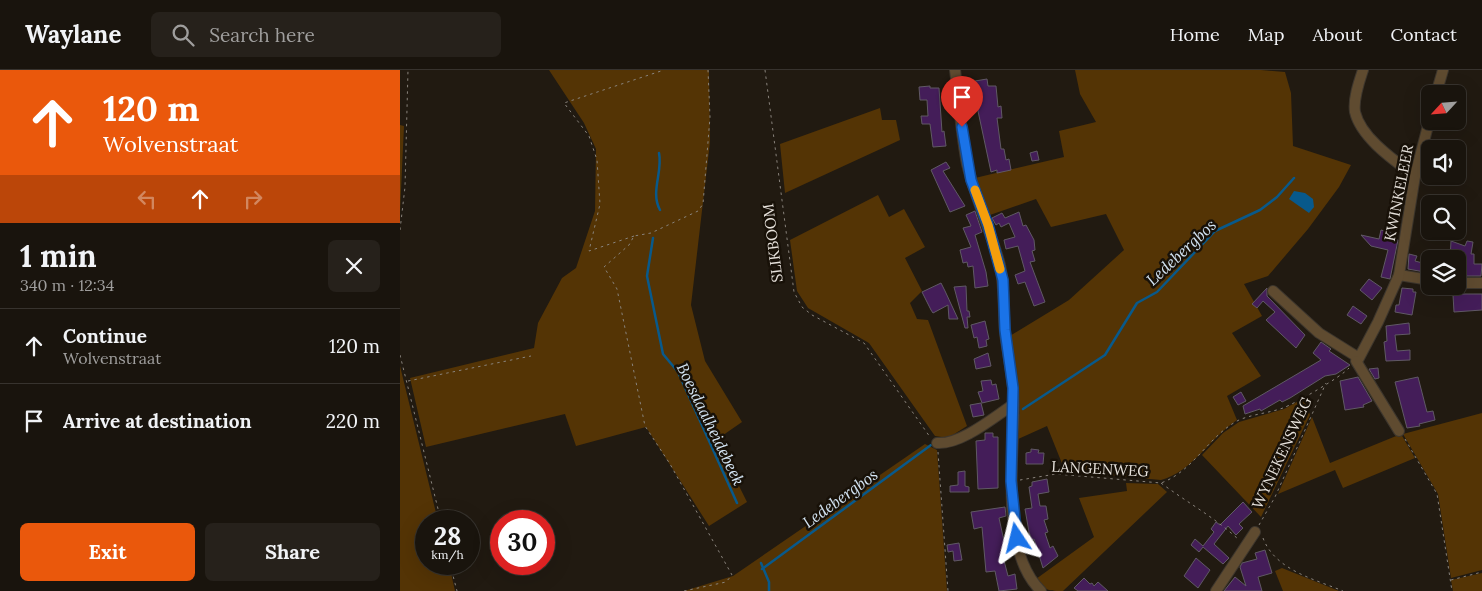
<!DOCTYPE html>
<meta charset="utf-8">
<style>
body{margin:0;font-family:Lora,serif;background:#26211b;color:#f1f3f6;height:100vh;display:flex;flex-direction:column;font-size:19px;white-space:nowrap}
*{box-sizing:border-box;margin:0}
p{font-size:16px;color:#9f9e9d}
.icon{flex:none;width:28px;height:28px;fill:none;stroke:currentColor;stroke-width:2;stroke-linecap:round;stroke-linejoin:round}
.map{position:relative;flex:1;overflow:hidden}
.sheet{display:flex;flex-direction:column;background:#19140d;width:400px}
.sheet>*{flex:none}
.hud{background:#ea580c;color:#fff;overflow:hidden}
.needle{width:32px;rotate:244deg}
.controls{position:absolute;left:1021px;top:15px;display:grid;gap:10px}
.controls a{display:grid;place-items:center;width:45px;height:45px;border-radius:8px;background:#19140d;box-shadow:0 5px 20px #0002,0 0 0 1px #37332e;font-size:25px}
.speed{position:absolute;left:15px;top:440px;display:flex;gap:10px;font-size:25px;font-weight:700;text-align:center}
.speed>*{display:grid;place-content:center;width:65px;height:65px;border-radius:50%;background:#19140d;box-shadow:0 5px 20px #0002,0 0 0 1px #37332e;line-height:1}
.speed small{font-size:12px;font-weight:400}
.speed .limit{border:8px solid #d22;background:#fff;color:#111}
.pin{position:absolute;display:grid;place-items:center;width:42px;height:42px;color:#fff;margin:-51px -21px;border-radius:50% 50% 50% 0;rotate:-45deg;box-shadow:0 0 5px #0007}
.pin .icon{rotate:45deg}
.me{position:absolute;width:55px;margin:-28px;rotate:350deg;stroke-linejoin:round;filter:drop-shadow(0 0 4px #0008)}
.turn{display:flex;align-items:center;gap:18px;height:105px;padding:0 20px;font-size:22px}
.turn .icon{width:65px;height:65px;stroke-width:2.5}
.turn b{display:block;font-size:35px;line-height:42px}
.lanes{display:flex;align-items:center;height:48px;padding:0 20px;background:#0003;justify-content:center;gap:25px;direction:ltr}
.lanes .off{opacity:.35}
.round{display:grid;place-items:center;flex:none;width:52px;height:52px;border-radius:8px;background:#26211b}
.overview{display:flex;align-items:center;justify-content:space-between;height:85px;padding:0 20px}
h1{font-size:30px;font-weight:800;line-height:38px}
.cta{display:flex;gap:10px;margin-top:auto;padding:10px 20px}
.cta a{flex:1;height:58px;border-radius:8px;background:#ea580c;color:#fff;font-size:20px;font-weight:800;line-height:58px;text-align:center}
.cta a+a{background:#26211b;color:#f1f3f6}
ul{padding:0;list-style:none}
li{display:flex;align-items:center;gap:15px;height:75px;padding:0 20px;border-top:1px solid #37332e}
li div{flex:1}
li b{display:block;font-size:19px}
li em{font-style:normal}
header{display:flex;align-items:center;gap:30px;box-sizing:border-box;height:70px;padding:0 25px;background:#19140d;border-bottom:1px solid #37332e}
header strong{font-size:24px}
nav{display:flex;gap:28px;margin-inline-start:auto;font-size:18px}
.search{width:350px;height:45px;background:#26211b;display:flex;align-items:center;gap:12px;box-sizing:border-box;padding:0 18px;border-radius:8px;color:#9f9e9d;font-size:19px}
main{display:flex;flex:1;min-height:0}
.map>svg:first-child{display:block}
.green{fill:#543405}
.water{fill:#08598b}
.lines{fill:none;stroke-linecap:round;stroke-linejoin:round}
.stream{stroke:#08598b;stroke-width:2.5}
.building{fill:#441d59;stroke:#605965}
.minor-casing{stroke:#3d362d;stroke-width:12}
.path{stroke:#89837c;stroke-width:1;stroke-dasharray:2.5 4;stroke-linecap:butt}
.minor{stroke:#5f4b30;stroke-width:10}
.route-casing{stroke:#114b97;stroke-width:12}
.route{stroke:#1a73e8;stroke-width:9}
.slow{stroke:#f59e0b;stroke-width:9}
.labels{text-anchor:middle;stroke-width:5;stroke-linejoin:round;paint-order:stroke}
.street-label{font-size:15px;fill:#e7e2dc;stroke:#181108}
.water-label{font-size:16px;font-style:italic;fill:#d4e5f4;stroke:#181108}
</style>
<header>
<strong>Waylane</strong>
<div class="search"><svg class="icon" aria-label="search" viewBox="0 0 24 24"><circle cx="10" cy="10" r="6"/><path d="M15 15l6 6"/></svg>Search here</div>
<nav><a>Home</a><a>Map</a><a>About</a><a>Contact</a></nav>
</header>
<main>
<section class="sheet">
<div class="hud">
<div class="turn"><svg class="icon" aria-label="ahead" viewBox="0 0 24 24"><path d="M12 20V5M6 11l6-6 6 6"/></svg><div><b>120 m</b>Wolvenstraat</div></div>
<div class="lanes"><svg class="icon off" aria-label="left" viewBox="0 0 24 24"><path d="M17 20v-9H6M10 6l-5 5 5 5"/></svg><svg class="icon" aria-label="ahead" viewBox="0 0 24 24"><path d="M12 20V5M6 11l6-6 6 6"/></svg><svg class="icon off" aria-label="right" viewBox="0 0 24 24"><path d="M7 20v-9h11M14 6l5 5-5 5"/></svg></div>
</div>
<div class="overview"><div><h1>1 min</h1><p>340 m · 12:34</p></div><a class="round"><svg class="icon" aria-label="close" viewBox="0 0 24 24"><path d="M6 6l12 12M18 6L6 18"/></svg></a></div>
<ul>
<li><svg class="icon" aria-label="ahead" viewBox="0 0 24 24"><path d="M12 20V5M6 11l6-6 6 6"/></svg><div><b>Continue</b><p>Wolvenstraat</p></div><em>120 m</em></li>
<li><svg class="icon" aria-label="arrive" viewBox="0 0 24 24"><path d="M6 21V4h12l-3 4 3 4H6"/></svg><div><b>Arrive at destination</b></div><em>220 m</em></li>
</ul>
<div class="cta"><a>Exit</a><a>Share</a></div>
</section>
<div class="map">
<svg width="1082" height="521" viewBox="0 0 1082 521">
<rect width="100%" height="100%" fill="#211a11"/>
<g class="green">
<path d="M149,0H309L310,72L291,235L305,291L342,352L316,370L347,432L309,456L246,357L176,376L165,344L26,377L10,308L134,278L138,253L162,208L176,198L195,141L196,79L184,53Z"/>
<path d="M675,0H861L885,2L891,23L893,76L951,95L939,117L908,159L868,206L844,214L862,246L832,263L861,306L827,326L837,350C811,367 792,402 761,410L665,401L647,356L616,370V351L620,343L618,318L608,267L669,230L724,180L706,144L651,157L636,129L590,145L575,108L664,87L659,61L696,52L680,24Z"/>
<path d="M480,38L482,50H496L500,70L385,123L380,74Z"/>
<path d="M0,55L4,56L0,142Z"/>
<path d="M478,125L489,147L504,139L525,177L505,188L522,221L510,233L517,249L528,250L567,356L548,368L535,366L469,273L408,238L397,221L390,170Z"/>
<path d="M0,296L38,451H26V494H49L55,521H0Z"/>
<path d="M904,328L910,345L861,447L802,385L823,363L839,352L884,339Z"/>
<path d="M1082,343V500L1051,508L1038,424L1003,364Z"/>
<path d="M912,347L930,393L1001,364L1015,388L943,418L935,400L878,424Z"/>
<path d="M525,374L537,380L547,521H284L333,506Z"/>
<path d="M726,413L758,414L767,422L663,521C649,521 645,521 636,509L694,467L679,428L727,421Z"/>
<path d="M882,498L939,521H883L875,501Z"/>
<path d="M1082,503V521H1053L1051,510Z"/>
</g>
<path class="water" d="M894,121L905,123L913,129L914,137L909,143L889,129Z"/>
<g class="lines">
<g class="stream">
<path d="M259,83C263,102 250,122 260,140"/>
<path d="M253,168L247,206L263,284L278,302L337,433"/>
<path d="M623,339L705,285L737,233L757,222L815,161L860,140L877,127L894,108"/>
<path d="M361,493L369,512V521"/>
<path d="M362,499L531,375"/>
</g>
</g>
<g class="building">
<path d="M587,9L588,16H596L598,37L601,36L602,48H597L601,79H604L606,90L609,89L611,100L597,103V100L591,102L578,41L575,11Z"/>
<path d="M530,16V18H539L542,62L544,61L546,76L533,77L530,54H522L521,46H528L527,30H520L519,17Z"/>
<path d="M637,81L639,90L632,91L630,83Z"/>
<path d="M546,92L550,98L543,101L565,136L550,142L531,100Z"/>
<path d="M575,141L582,162L575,165L586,202L588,216L575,218L573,196L568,197L567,192L563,193L560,180L571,177L563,158L571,156L566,145Z"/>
<path d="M619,142L623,156L626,155L634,170L635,180L632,181L635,191L630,192L645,232L634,236L625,212L618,214L615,205L625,201L618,176L606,179L604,170L615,167L609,153L601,157L599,153L596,155L592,148L602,143L605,148Z"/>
<path d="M981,160L992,163L991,169L998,170L990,209L981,207L988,180L971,176L961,165L979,169Z"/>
<path d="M1051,171L1065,176L1067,171L1073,172L1071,184H1074V194H1082L1081,206H1058V189H1050Z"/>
<path d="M1009,184L1017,186L1015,191L1030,195V203L1008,199Z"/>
<path d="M969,209L982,218L972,230L960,220Z"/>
<path d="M541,213L545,221L558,249H549L548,235L533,243L531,240L522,222Z"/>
<path d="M566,216L567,241H569L570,247H567L568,258H565L554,217Z"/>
<path d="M867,218V226L905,265L896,278L866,250L875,242L863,231L857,238L852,234Z"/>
<path d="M1002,218L1013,219V222H1016L1012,245L995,242L996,235H999Z"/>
<path d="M1060,224H1082V240L1054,242L1053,225Z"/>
<path d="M953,236L967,246L961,254L947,245Z"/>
<path d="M585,251L589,269L586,270L587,276L579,278L577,267L574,268L571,255Z"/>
<path d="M1009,253L1010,264L995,265L997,281L1010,280V290L986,291L984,272L987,271L986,256Z"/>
<path d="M921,272L931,279L929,281L950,295L936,304L925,306L890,328L882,332L880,330L861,341L860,339L845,344L843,336L921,290L913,283Z"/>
<path d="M588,283L591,296L576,299L574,289Z"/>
<path d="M978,298L979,308L975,309L969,299Z"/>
<path d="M958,307L972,331L963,335L964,337L945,340L940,311Z"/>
<path d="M1018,307L1027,342L1033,341L1035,350L1019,354L1020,356L1007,358L995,312Z"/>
<path d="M591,310L592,315L596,314L599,329L582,333L578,322L583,321L581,311Z"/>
<path d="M841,322L846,331L838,335L833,327Z"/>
<path d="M581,333L584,345L573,347L570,335Z"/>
<path d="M585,363H593V367H598V418L578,419L576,371L585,370Z"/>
<path d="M631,379L639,380L638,383H644L643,394H626V383L631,382Z"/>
<path d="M565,401V416L569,417V422H550V416L558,415V402Z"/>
<path d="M647,409L649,422L638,424L640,436H646L648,449L644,450L648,462L645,463L650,478L653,476L658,486L643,498L634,469L632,470L629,462L625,439L632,438L629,417L632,416V412Z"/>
<path d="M843,432L852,442L839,454L843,458L836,465L828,456L814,474L829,488L823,494L803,477L799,482L791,475L795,469L803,476L814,462L811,459L816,452L820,455Z"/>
<path d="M605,437L606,446L599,448L604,471H610L611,479H601L608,506L615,504L617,519L599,521L595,501L586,502L582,457L574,459L571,442Z"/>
<path d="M559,473L562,490L554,491L553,481L548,482L547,475Z"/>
<path d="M865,480L872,503L858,507L862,521H824L835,507L846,516L840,497L842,493L857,489L855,483Z"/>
<path d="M796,488L810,500L798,518L784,506Z"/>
<path d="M684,508L690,514L692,513L694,516L698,512L708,521H678L674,518Z"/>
</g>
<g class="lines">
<defs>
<g id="minor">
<path d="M555,0C559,31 561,63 567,94C575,128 591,161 600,195C605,218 603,240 605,263C608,287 614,310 614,334C614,387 599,480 641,521"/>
<path d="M963,0C959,12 953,29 955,42C961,68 995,91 1015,106"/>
<path d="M1036,24L1043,0"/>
<path d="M999,205L1030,210"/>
<path d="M1058,213H1082"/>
<path d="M873,221L919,263L959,288L978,252L999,205L1015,106L1030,48"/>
<path d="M956,291L999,361"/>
<path d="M537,373C561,375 594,347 614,334"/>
<path d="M816,521L855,462"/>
</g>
</defs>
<use href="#minor" class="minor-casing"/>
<g class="path">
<path d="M365,0L394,222L402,237L412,245L464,273L530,367"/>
<path d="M0,160L5,117L8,0"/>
<path d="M234,166L189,181L200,134L197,90L189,66L164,33L264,0"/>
<path d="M0,285L41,451"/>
<path d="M8,311L131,286"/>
<path d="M1005,369L1037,424L1052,521"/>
<path d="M538,382L548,521"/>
<path d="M620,410L656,404L761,413C794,401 809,365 839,350C853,344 869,343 883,338C896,333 941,307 949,298"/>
<path d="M761,413C788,433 814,447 838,469"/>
<path d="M859,455L875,427L926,313"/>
<path d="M863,468C875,500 914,509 943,521"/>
<path d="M50,494L57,521"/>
<path d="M1051,510L1082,502"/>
<path d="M284,521L326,512L332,505L270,394L245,356L217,219L204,197L229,175L234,166L251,163L298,141L303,134L310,47L308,0"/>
</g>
<use href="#minor" class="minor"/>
</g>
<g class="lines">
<defs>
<path id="route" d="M562,57L571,110L588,155L603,210L605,260L613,318L611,411L617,468"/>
</defs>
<use href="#route" class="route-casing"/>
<use href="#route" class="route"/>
<path class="slow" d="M575,120L588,155L600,199"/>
</g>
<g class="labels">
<g class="street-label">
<text transform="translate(999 123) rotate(-79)" y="5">KWINKELEER</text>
<text transform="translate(373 173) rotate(-97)" y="5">SLIKBOOM</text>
<text transform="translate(882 383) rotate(-65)" y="5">WYNEKENSWEG</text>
<text transform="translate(700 399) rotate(3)" y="5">LANGENWEG</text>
</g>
<g class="water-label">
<text transform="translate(781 182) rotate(-43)" y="6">Ledebergbos</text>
<text transform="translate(311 354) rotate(64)" y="6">Boesdaalheidebeek</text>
<text transform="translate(440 428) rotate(-36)" y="6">Ledebergbos</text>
</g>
</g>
</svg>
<div class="controls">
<a><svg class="needle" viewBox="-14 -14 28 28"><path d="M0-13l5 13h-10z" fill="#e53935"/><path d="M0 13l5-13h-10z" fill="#9f9e9d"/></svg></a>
<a><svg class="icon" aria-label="sound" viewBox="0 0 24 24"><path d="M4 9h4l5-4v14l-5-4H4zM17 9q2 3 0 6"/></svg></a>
<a><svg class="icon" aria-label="search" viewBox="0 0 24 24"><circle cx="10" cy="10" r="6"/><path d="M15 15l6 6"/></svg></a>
<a><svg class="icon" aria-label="layers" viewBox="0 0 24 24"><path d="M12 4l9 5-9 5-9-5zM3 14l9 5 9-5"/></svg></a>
</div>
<div class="speed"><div>28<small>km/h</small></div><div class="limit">30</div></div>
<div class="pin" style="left:562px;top:57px;background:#d93025"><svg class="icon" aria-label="arrive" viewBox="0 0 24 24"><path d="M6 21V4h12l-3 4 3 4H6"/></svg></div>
<svg class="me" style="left:617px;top:468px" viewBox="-20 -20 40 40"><path d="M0-17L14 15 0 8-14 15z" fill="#1a73e8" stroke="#fff" stroke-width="4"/></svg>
</div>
</main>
